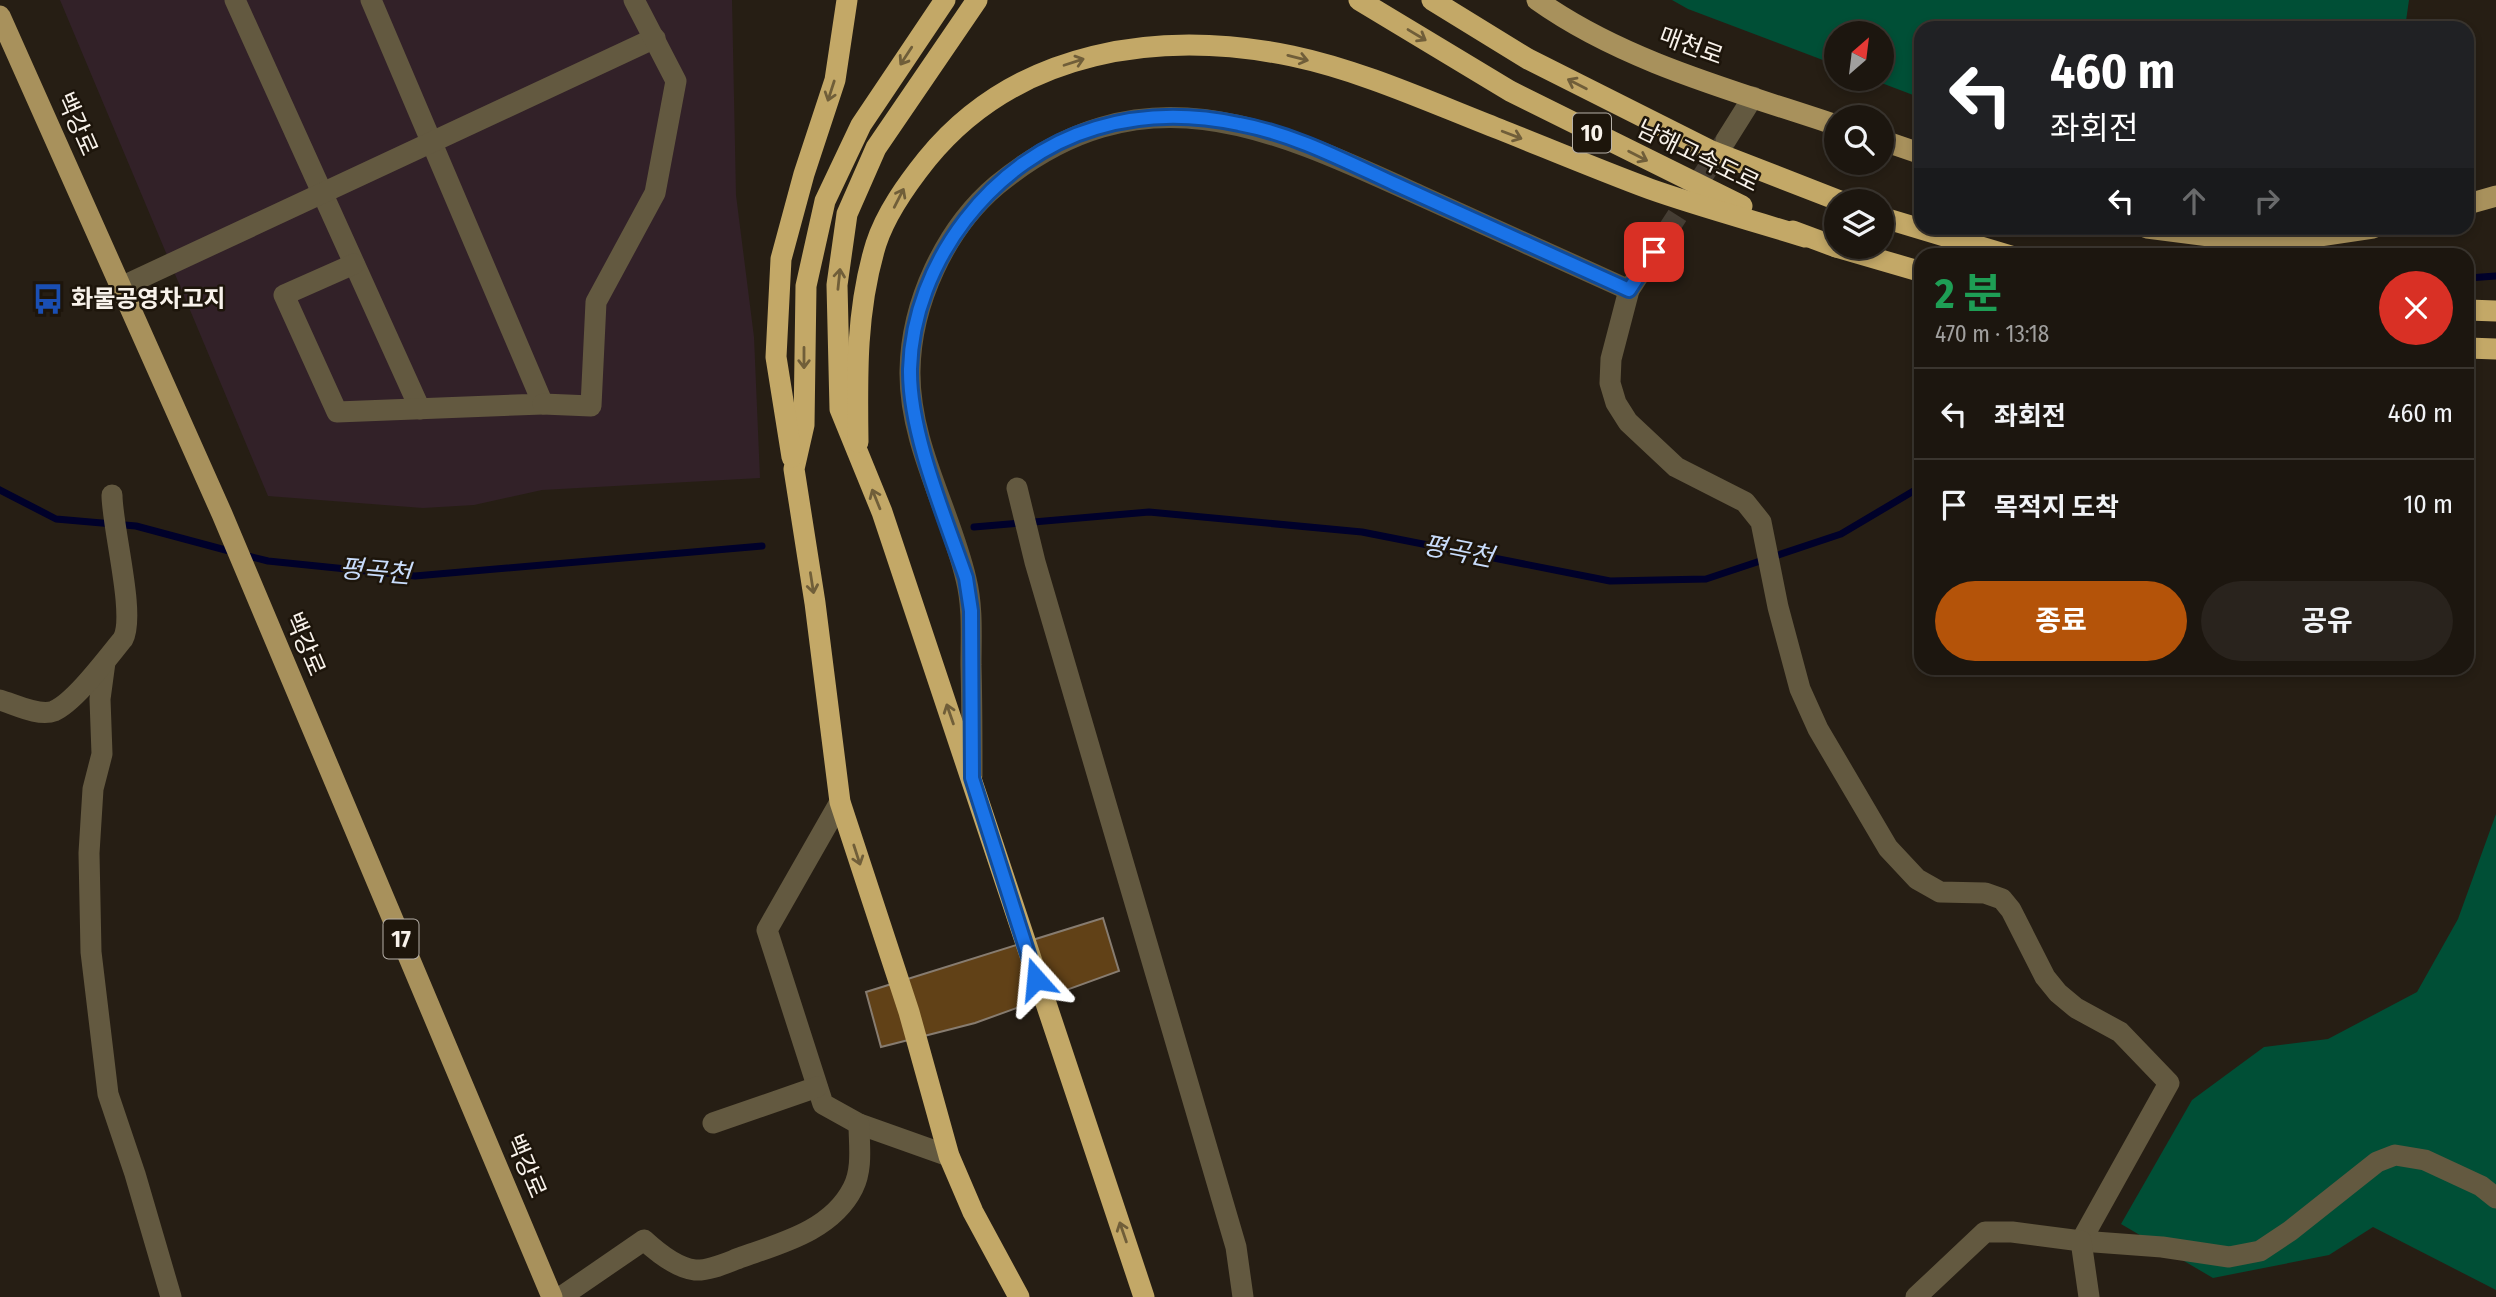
<!DOCTYPE html>
<html lang="ko">
<meta charset="utf-8">
<style>
body{margin:0;font-family:"Fira Sans Condensed","Noto Sans KR",sans-serif;background:#29231d;color:#f1f3f6;height:100vh;display:flex;flex-direction:column;font-size:26px;white-space:nowrap}
*{box-sizing:border-box;margin:0}
p{font-size:23px;color:#a09f9e}
.icon{flex:none;width:38px;height:38px;fill:none;stroke:currentColor;stroke-width:2;stroke-linecap:round;stroke-linejoin:round}
.map{position:relative;flex:1;overflow:hidden}
.panel{position:absolute;left:1914px;top:248px;width:560px;height:427px;display:flex;flex-direction:column;background:#1c160f;border-radius:21px;box-shadow:0 4px 10px #0003,0 0 0 2px #3a352f}
.panel>*{flex:none}
.banner{position:absolute;left:1914px;top:21px;width:560px;height:214px;border-radius:21px;box-shadow:0 4px 10px #0003,0 0 0 2px #3a352f;background:#202124;color:#fff;overflow:hidden}
.needle{width:46px;rotate:28deg}
.fabs{position:absolute;left:1824px;top:21px;display:grid;gap:14px}
.fabs a{display:grid;place-items:center;width:70px;height:70px;border-radius:50%;background:#1c160f;box-shadow:0 4px 10px #0003,0 0 0 2px #3a352f;font-size:35px}
.pin{position:absolute;display:grid;place-items:center;width:60px;height:60px;color:#fff;margin:-30px;border-radius:14px;box-shadow:0 4px 10px #0006}
.me{position:absolute;width:77px;margin:-38px;rotate:342deg;stroke-linejoin:round;filter:drop-shadow(0 0 5px #0008)}
.turn{display:flex;align-items:center;gap:24px;height:147px;padding:0 21px;font-size:32px}
.turn .icon{width:91px;height:91px;stroke-width:2.5}
.turn b{display:block;font-size:49px;line-height:60px}
.lanes{display:flex;align-items:center;height:66px;padding:0 21px;background:#0003;justify-content:center;gap:35px;direction:ltr}
.lanes .off{opacity:.35}
.round{display:grid;place-items:center;flex:none;width:74px;height:74px;border-radius:37px;background:#29231d}
.headline{display:flex;align-items:center;justify-content:space-between;height:119px;padding:0 21px}
h1{font-size:42px;font-weight:700;line-height:52px;color:#1e9e55}
.button{display:flex;gap:14px;margin-top:auto;padding:14px 21px}
.button a{flex:1;height:80px;border-radius:42px;background:#b45309;color:#fff;font-size:28px;font-weight:700;line-height:80px;text-align:center}
.button a+a{background:#29231d;color:#f1f3f6}
ul{padding:0;list-style:none}
li{display:flex;align-items:center;gap:21px;height:91px;padding:0 21px;border-top:2px solid #3a352f}
li div{flex:1}
li b{display:block;font-size:26px}
li em{font-style:normal}
.map>svg:first-child{display:block}
.industrial{fill:#322128}
.green{fill:#004f36}
.lines{fill:none;stroke-linecap:round;stroke-linejoin:round}
.stream{stroke:#00012a;stroke-width:7}
.building{fill:#614117;stroke:#877c70;stroke-width:2}
.minor-tunnel{stroke:#463e34;stroke-width:21;stroke-dasharray:21 10;stroke-linecap:butt}
.minor{stroke:#635940;stroke-width:21}
.major{stroke:#a8915c;stroke-width:21}
.highway{stroke:#c3a867;stroke-width:21}
.oneway{stroke:#705e39}
.route-casing{stroke:#114b97;stroke-width:18}
.route{stroke:#1a73e8;stroke-width:12}
.labels{text-anchor:middle;stroke-width:5;stroke-linejoin:round;paint-order:stroke}
.shield{fill:#1d150b;stroke:#b6b0a8;stroke-width:2}
.shield-label{font-size:23px;font-weight:bold;fill:#f8f2eb}
.street-label{font-size:24px;fill:#f8f2eb;stroke:#1d150b}
.poi-label{font-size:24px;font-weight:bold;fill:#f8f2eb;stroke:#1d150b;text-anchor:start}
.water-label{font-size:26px;font-style:italic;fill:#c9ddfc;stroke:#1d150b}
</style>
<div class="map">
<svg width="2496" height="1297" viewBox="0 0 2496 1297">
<rect width="100%" height="100%" fill="#261e14"/>
<path class="industrial" d="M60,0H732L736,195L754,337L760,478L542,490L474,505L423,508L268,496Z"/>
<g class="green">
<path d="M1672,0H2409L2405,28H1922L1921,98L1871,79H1881V33H1836V65L1688,9Z"/>
<path d="M2496,814V1290L2373,1227L2329,1255L2213,1278L2121,1224L2192,1100L2264,1047L2328,1039L2417,992L2458,919Z"/>
</g>
<g class="lines">
<g class="stream">
<path d="M2468,278L2496,276"/>
<path d="M0,490L56,519L136,526L233,552"/>
<path d="M974,527L1149,512L1362,532L1610,581L1706,579L1841,534L1922,486"/>
<path d="M244,555L268,561L415,576L762,546"/>
</g>
</g>
<path class="building" d="M1103,918L1119,971L975,1023L881,1047L866,992Z"/>
<g class="lines">
<path class="minor-tunnel" d="M1666,233L1726,140"/>
<g class="minor">
<path d="M235,0L420,409"/>
<path d="M1726,140L1753,97"/>
<path d="M1666,233L1629,290L1611,359L1610,383L1616,403L1628,422L1676,467L1745,502L1761,522L1778,607L1800,689L1818,729L1888,848L1917,879L1940,892L1985,893L2002,899L2011,910L2045,977L2058,993L2076,1008L2120,1032L2169,1083L2081,1241L2162,1247L2229,1257L2260,1251L2290,1231L2377,1162L2395,1155L2425,1160L2481,1186L2496,1198"/>
<path d="M354,264L284,295L337,412L543,404L371,0"/>
<path d="M121,287L655,38"/>
<path d="M543,404L591,406L596,302L655,193L676,81L634,0"/>
<path d="M1017,488L1035,562L1236,1247L1243,1297"/>
<path d="M105,662L100,699L102,754L93,789L89,853L91,952L108,1094L135,1174L171,1297"/>
<path d="M0,700C14,704 39,717 54,711C75,702 108,657 123,639C136,615 112,527 112,495"/>
<path d="M972,776C972,739 972,702 971,665C971,636 973,607 966,579C950,510 909,444 910,371C911,303 945,229 997,185C1142,66 1270,127 1419,195C1489,227 1559,258 1629,290"/>
<path d="M840,802L767,930L823,1104L859,1124L949,1156"/>
<path d="M713,1123L817,1087"/>
<path d="M561,1297L644,1240C657,1252 677,1268 695,1270C710,1271 728,1262 742,1257C782,1243 832,1230 853,1188C863,1168 859,1145 859,1124"/>
<path d="M1916,1297L1985,1232H2012L2081,1241L2089,1297"/>
</g>
<g class="major">
<path d="M1537,0C1624,62 1735,91 1836,125"/>
<path d="M0,16L222,514L552,1297"/>
<path d="M1881,140L1922,154"/>
<path d="M2468,204L2496,196"/>
<path d="M2147,228L2233,239H2299L2373,228"/>
</g>
<g class="highway">
<path d="M945,0L861,125L825,201L806,286L804,425L794,469L815,603L840,802L909,1012L949,1156L973,1212L1019,1297"/>
<path d="M977,0L876,148L847,214L837,285L840,409L882,512L1144,1297"/>
<path d="M1359,0L1510,91L1742,206"/>
<path d="M1432,0L1528,59L1709,150L1840,201"/>
<path d="M1881,217L2011,256"/>
<path d="M1793,231L1836,247"/>
<path d="M1836,247L1922,272"/>
<path d="M2468,310L2496,311"/>
<path d="M2468,348L2496,349"/>
<path d="M858,442C857,375 856,309 876,244C886,213 907,184 927,159C1017,49 1160,29 1292,56C1363,71 1432,103 1499,129C1549,149 1599,170 1650,189C1701,207 1754,221 1805,237"/>
<path d="M792,457L776,357L781,259L804,174L835,80L847,0"/>
</g>
</g>
<defs><path id="oneway-shaft" d="M-6 0H5M1.5-3L5.5 0L1.5 3" fill="none" stroke-width="1.6" stroke-linecap="round" stroke-linejoin="round" transform="scale(1.75)"/></defs>
<g class="oneway">
<use href="#oneway-shaft" transform="translate(1417 35) rotate(31)"/>
<use href="#oneway-shaft" transform="translate(906 56) rotate(123)"/>
<use href="#oneway-shaft" transform="translate(1298 58) rotate(14)"/>
<use href="#oneway-shaft" transform="translate(1074 62) rotate(-18)"/>
<use href="#oneway-shaft" transform="translate(1577 84) rotate(-153)"/>
<use href="#oneway-shaft" transform="translate(831 91) rotate(108)"/>
<use href="#oneway-shaft" transform="translate(1512 135) rotate(21)"/>
<use href="#oneway-shaft" transform="translate(1638 156) rotate(27)"/>
<use href="#oneway-shaft" transform="translate(899 198) rotate(-63)"/>
<use href="#oneway-shaft" transform="translate(839 279) rotate(-84)"/>
<use href="#oneway-shaft" transform="translate(804 358) rotate(90)"/>
<use href="#oneway-shaft" transform="translate(876 499) rotate(-112)"/>
<use href="#oneway-shaft" transform="translate(812 583) rotate(81)"/>
<use href="#oneway-shaft" transform="translate(950 714) rotate(-109)"/>
<use href="#oneway-shaft" transform="translate(857 855) rotate(72)"/>
<use href="#oneway-shaft" transform="translate(1123 1232) rotate(-109)"/>
</g>
<g class="lines">
<defs>
<path id="route" d="M1036,979L972,778L971,611L966,578C945,517 909,432 910,369C913,262 993,158 1096,128C1142,114 1192,114 1239,124C1294,134 1345,161 1395,184C1473,219 1551,254 1629,290L1654,252"/>
</defs>
<use href="#route" class="route-casing"/>
<use href="#route" class="route"/>
</g>
<defs>
<symbol id="bus-bare" viewBox="-9 -9 18 18"><path d="M-5-6H5V4H4V6H2V4H-2V6H-4V4H-5ZM-3.5-4V0h7V-4ZM-3.5 1.2v1.5H-2V1.2ZM2 1.2v1.5H3.5V1.2Z" fill="#1a4fb4" stroke="#1d150b" stroke-width="2.5" paint-order="stroke"/></symbol>
</defs>
<g fill-rule="evenodd">
<use href="#bus-bare" x="26" y="277" width="44" height="44"/>
</g>
<g class="labels">
<g class="shield">
<rect x="1573" y="113.5" width="38" height="39" rx="5"/>
<rect x="383.5" y="919.5" width="35" height="39" rx="5"/>
</g>
<g class="shield-label">
<text x="1592" y="141">10</text>
<text x="401" y="947">17</text>
</g>
<g class="street-label">
<text transform="translate(1691 46) rotate(20)" y="8">매천로</text>
<text transform="translate(77 124) rotate(66)" y="8">백강로</text>
<text transform="translate(1698 156) rotate(26)" y="8">남해고속도로</text>
<text transform="translate(305 644) rotate(67)" y="8">백강로</text>
<text transform="translate(526 1166) rotate(67)" y="8">백강로</text>
</g>
<g class="poi-label">
<text x="71" y="307">화물공영차고지</text>
</g>
<g class="water-label">
<text transform="translate(1458 551) rotate(11)" y="9">평곡천</text>
<text transform="translate(375 571) rotate(5)" y="9">평곡천</text>
</g>
</g>
</svg>
<div class="fabs">
<a><svg class="needle" viewBox="-14 -14 28 28"><path d="M0-13l5 13h-10z" fill="#e53935"/><path d="M0 13l5-13h-10z" fill="#a09f9e"/></svg></a>
<a><svg class="icon" aria-label="search" viewBox="0 0 24 24"><circle cx="10" cy="10" r="6"/><path d="M15 15l6 6"/></svg></a>
<a><svg class="icon" aria-label="layers" viewBox="0 0 24 24"><path d="M12 4l9 5-9 5-9-5zM3 14l9 5 9-5"/></svg></a>
</div>
<div class="pin" style="left:1654px;top:252px;background:#d93025"><svg class="icon" aria-label="arrive" viewBox="0 0 24 24"><path d="M6 21V4h12l-3 4 3 4H6"/></svg></div>
<svg class="me" style="left:1036px;top:979px" viewBox="-20 -20 40 40"><path d="M0-17L14 15 0 8-14 15z" fill="#1a73e8" stroke="#fff" stroke-width="4"/></svg>
<div class="banner">
<div class="turn"><svg class="icon" aria-label="left" viewBox="0 0 24 24"><path d="M17 20v-9H6M10 6l-5 5 5 5"/></svg><div><b>460 m</b>좌회전</div></div>
<div class="lanes"><svg class="icon" aria-label="left" viewBox="0 0 24 24"><path d="M17 20v-9H6M10 6l-5 5 5 5"/></svg><svg class="icon off" aria-label="ahead" viewBox="0 0 24 24"><path d="M12 20V5M6 11l6-6 6 6"/></svg><svg class="icon off" aria-label="right" viewBox="0 0 24 24"><path d="M7 20v-9h11M14 6l5 5-5 5"/></svg></div>
</div>
<section class="panel">
<div class="headline"><div><h1>2 분</h1><p>470 m · 13:18</p></div><a class="round" style="background:#d93025;color:#fff"><svg class="icon" aria-label="close" viewBox="0 0 24 24"><path d="M6 6l12 12M18 6L6 18"/></svg></a></div>
<ul>
<li><svg class="icon" aria-label="left" viewBox="0 0 24 24"><path d="M17 20v-9H6M10 6l-5 5 5 5"/></svg><div><b>좌회전</b></div><em>460 m</em></li>
<li><svg class="icon" aria-label="arrive" viewBox="0 0 24 24"><path d="M6 21V4h12l-3 4 3 4H6"/></svg><div><b>목적지 도착</b></div><em>10 m</em></li>
</ul>
<div class="button"><a>종료</a><a>공유</a></div>
</section>
</div>
